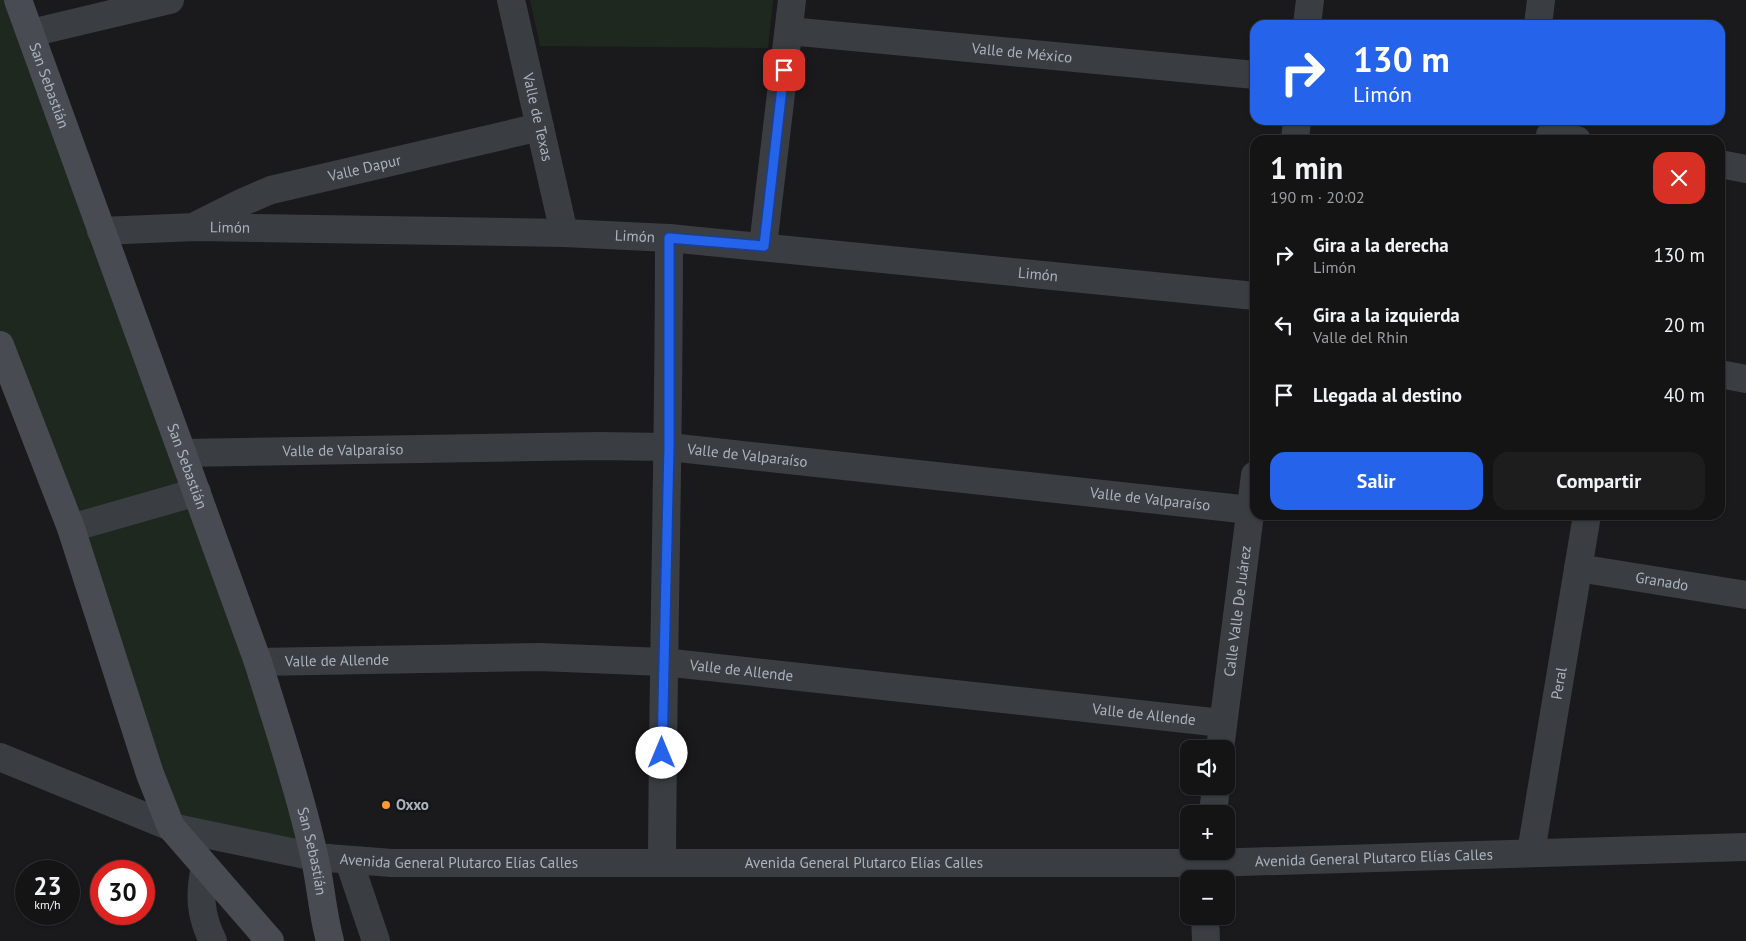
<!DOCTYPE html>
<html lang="es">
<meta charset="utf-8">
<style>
body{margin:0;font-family:"PT Sans",sans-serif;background:#1d1d1e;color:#f1f3f6;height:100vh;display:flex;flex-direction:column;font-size:19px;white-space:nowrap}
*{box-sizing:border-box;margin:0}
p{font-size:16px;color:#9d9ea0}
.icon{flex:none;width:28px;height:28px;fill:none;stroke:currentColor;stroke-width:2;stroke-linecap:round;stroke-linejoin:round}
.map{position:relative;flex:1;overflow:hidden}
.sheet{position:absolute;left:1250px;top:135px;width:475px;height:385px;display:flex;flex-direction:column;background:#141415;border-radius:15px;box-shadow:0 1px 4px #0004,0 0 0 1px #333334}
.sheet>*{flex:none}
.top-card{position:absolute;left:1250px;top:20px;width:475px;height:105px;border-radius:15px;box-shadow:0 1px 4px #0004,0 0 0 1px #333334;background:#2563eb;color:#fff;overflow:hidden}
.controls{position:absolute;left:1180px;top:740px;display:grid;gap:10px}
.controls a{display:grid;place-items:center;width:55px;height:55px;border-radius:10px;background:#141415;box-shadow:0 1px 4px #0004,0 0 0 1px #333334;font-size:25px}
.speed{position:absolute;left:15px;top:860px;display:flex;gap:10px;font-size:25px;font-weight:700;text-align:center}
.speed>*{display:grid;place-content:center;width:65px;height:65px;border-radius:50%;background:#141415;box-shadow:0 1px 4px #0004,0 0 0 1px #333334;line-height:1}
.speed small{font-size:12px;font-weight:400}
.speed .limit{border:8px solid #d22;background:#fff;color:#111}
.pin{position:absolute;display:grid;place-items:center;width:42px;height:42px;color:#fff;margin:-21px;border-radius:10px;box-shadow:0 2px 8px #0006}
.me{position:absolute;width:55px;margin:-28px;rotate:0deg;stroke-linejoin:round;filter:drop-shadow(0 0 4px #0008)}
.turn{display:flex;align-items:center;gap:18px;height:105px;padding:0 20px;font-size:22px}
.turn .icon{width:65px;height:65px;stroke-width:2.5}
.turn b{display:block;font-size:35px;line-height:42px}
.round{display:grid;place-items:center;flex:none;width:52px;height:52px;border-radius:15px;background:#1d1d1e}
.headline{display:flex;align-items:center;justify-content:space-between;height:85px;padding:0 20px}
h1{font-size:30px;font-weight:800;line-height:38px}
.button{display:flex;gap:10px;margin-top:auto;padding:10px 20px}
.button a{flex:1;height:58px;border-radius:15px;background:#2563eb;color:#fff;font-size:20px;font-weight:800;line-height:58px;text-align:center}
.button a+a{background:#1d1d1e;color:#f1f3f6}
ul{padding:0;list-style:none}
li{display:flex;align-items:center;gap:15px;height:70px;padding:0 20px}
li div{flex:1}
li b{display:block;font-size:19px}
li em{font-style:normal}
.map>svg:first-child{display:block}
.green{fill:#1f281f}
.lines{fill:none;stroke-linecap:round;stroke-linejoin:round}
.minor{stroke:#3a3d42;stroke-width:28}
.tertiary{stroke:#3a3d42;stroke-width:28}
.secondary{stroke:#484c52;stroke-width:28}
.route-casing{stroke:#184099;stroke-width:12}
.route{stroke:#2563eb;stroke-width:9}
.poi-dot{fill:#ff982f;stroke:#141517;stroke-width:2}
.labels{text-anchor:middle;stroke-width:5;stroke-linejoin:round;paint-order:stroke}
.street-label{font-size:15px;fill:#abb3bd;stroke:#141517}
.poi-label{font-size:15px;font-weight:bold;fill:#abb3bd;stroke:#141517;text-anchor:start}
</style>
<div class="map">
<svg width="1746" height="941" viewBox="0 0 1746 941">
<rect width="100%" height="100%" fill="#1a1a1c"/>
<g class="green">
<path d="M0,0H18L315,857L171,827L0,344Z"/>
<path d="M530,0H773L768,48L540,46Z"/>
</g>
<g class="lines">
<g class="minor">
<path id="s1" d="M511,0L564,233"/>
<path d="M1307,25L1310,0"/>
<path d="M1538,25L1541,0"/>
<path id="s2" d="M789,31L1255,75"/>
<path d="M31,33L170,0"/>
<path d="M1550,135L1577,140"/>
<path d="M1295,140L1297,120"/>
<path d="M1720,164L1746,169"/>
<path id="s3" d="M197,225L243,202L271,190L540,127"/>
<path id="s4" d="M101,231L195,227L564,233L669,238L1255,296"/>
<path d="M763,246L792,0"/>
<path d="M1720,374L1746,379"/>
<path id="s5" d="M183,453L598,446L669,447L1250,510"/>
<path id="s6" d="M1578,568L1746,595"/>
<path id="s7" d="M258,662L540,657L663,662L1222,723"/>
<path id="s8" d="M1220,749L1255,475"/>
<path d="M1213,814L1216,786"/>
<path id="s9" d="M1531,852L1587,515"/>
<path d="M349,861L376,941"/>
<path d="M662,863C663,655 669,447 669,238"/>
<path d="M205,867C199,895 200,915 213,941"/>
<path d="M1205,916L1206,941"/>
</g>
<g class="tertiary">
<path d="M71,528L197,492"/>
<path id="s10" d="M0,757L171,827L315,857L392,863H1208L1746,847"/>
</g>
<g class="secondary">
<path id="s11" d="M18,0L258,662C278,726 299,790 314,855C321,884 322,912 330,941"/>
<path d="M0,345L71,528L150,774L171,827L270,941"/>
</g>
</g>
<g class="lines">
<defs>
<path id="route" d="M662,753L669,447V238L764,246L784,70"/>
</defs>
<use href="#route" class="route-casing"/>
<use href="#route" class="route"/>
</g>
<circle class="poi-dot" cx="386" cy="805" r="5"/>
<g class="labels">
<g class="street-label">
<text dy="5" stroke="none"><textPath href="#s2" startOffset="234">Valle de México</textPath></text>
<text dy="5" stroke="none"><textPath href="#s11" startOffset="91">San Sebastián</textPath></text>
<text dy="5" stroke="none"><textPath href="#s1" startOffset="120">Valle de Texas</textPath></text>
<text dy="5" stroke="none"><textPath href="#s3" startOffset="178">Valle Dapur</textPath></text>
<text dy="5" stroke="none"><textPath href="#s4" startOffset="129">Limón</textPath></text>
<text dy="5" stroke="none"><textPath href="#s4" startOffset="534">Limón</textPath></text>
<text dy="5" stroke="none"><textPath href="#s4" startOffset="939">Limón</textPath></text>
<text dy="5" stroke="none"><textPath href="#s5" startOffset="160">Valle de Valparaíso</textPath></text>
<text dy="5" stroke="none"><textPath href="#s5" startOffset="565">Valle de Valparaíso</textPath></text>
<text dy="5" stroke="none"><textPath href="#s11" startOffset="496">San Sebastián</textPath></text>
<text dy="5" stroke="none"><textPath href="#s5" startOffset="970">Valle de Valparaíso</textPath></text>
<text dy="5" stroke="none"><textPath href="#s6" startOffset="85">Granado</textPath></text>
<text dy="5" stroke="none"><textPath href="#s8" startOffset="139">Calle Valle De Juárez</textPath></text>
<text dy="5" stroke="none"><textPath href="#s7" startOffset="79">Valle de Allende</textPath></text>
<text dy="5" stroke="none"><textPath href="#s7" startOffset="484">Valle de Allende</textPath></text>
<text dy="5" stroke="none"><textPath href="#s9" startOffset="171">Peral</textPath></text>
<text dy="5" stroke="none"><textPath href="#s7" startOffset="889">Valle de Allende</textPath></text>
<text dy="5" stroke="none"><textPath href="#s11" startOffset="901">San Sebastián</textPath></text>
<text dy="5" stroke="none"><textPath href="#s10" startOffset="1391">Avenida General Plutarco Elías Calles</textPath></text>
<text dy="5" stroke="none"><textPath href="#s10" startOffset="476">Avenida General Plutarco Elías Calles</textPath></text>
<text dy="5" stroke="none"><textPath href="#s10" startOffset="881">Avenida General Plutarco Elías Calles</textPath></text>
</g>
<g class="poi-label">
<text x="396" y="810">Oxxo</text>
</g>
</g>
</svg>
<div class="controls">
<a><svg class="icon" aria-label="sound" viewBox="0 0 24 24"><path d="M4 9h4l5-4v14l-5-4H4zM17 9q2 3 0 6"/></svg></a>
<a>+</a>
<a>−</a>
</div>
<div class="speed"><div>23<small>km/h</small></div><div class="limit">30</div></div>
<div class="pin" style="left:784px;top:70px;background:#d93025"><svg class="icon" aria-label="arrive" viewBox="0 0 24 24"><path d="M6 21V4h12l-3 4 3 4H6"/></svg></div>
<svg class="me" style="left:662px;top:753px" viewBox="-20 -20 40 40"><circle r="19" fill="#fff"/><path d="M0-13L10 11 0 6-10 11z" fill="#2563eb"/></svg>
<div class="top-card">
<div class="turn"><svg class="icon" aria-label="right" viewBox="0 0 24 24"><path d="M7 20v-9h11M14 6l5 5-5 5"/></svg><div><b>130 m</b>Limón</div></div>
</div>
<section class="sheet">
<div class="headline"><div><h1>1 min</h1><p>190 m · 20:02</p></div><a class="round" style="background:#d93025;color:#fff"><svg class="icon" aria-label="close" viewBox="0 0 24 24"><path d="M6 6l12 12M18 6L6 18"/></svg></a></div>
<ul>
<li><svg class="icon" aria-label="right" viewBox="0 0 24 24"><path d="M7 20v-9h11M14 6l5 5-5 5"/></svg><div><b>Gira a la derecha</b><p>Limón</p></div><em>130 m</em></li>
<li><svg class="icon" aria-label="left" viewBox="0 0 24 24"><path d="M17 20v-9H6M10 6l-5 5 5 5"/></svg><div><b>Gira a la izquierda</b><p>Valle del Rhin</p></div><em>20 m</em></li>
<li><svg class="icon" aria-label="arrive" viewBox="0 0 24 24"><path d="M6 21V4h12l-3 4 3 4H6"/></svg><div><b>Llegada al destino</b></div><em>40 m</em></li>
</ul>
<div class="button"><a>Salir</a><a>Compartir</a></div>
</section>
</div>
